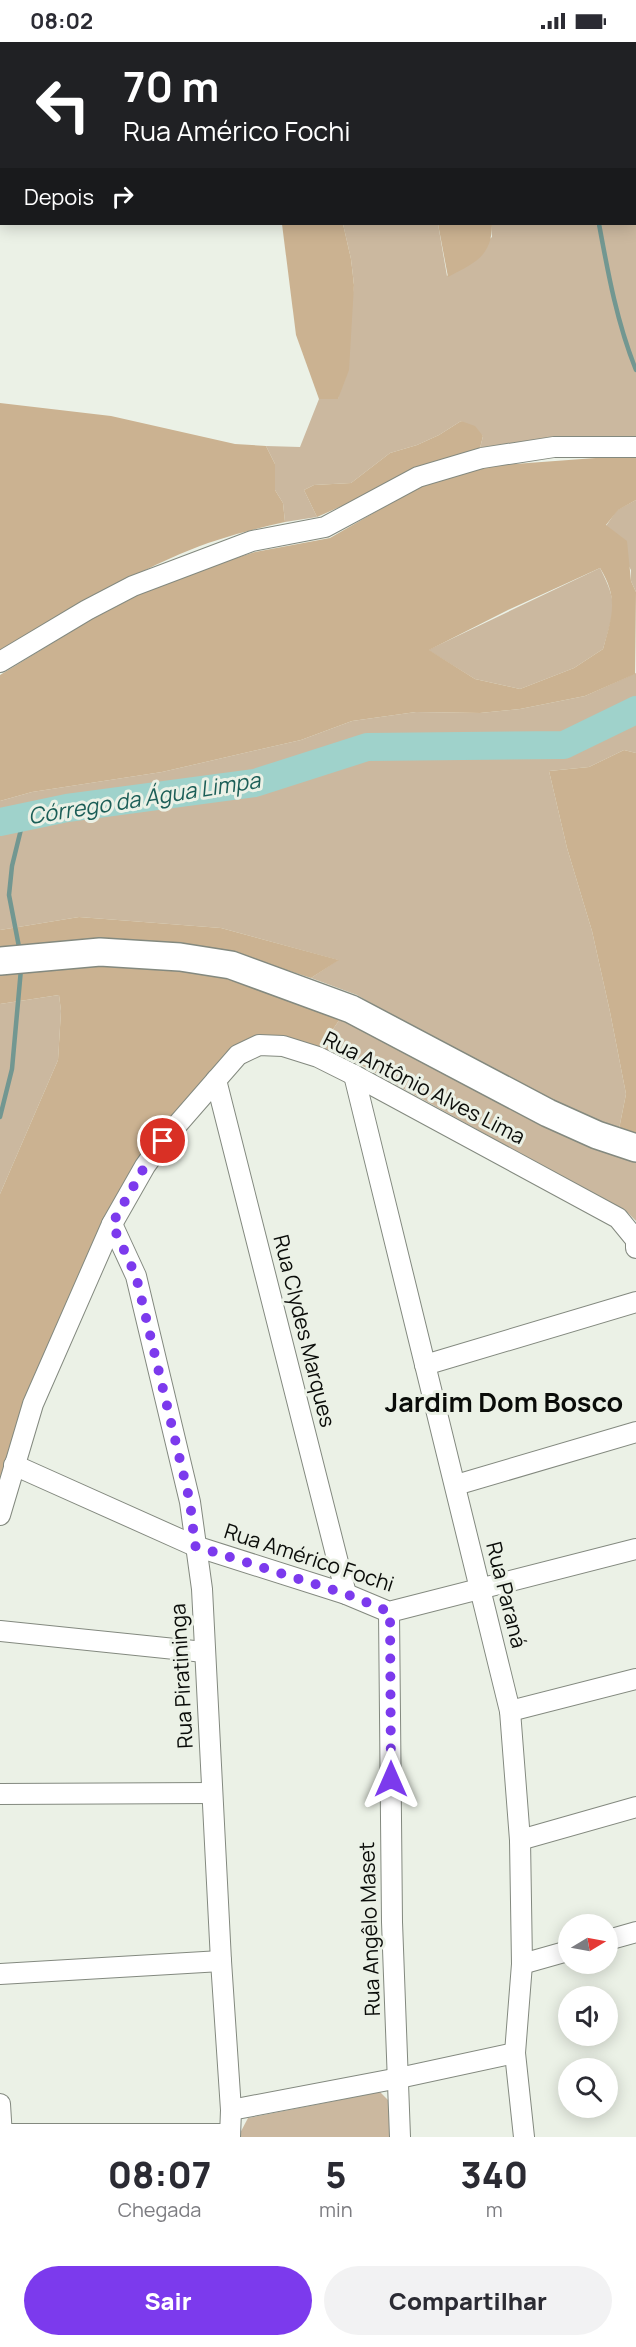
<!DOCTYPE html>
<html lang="pt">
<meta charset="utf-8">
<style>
body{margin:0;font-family:Manrope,sans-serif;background:#f2f2f3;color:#2b2b33;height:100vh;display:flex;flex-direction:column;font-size:22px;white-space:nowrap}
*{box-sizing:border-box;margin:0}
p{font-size:20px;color:#7c7c81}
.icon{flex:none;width:33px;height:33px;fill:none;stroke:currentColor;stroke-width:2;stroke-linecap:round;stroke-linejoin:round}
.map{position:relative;height:2095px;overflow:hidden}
.sheet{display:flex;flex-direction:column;background:#fff;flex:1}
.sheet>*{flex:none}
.hud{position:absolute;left:0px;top:0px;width:636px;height:183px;box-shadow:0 3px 15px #0003;background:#202124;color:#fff;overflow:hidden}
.needle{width:39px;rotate:80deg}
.controls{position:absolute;left:558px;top:1872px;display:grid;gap:12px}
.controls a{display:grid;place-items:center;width:60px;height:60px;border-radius:50%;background:#fff;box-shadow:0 3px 15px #0003;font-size:30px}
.pin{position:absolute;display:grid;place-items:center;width:51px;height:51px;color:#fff;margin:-26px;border:3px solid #fff;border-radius:50%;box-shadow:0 2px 6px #0007}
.me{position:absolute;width:66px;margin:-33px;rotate:0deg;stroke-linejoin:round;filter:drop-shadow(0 0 4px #0008)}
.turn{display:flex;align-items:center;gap:21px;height:126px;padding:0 24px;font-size:27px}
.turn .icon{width:78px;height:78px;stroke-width:2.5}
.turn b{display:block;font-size:42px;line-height:51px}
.then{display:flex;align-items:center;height:57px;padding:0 24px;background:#0003;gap:12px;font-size:22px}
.eta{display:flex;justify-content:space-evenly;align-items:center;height:102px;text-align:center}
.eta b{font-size:36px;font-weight:800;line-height:42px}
.cta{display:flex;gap:12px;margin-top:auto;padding:12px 24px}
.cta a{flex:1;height:69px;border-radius:36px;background:#7c3aed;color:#fff;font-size:24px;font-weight:800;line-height:69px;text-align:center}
.cta a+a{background:#f2f2f3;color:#2b2b33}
.status{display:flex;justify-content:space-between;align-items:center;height:42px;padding:0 30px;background:#fff;direction:ltr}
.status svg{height:16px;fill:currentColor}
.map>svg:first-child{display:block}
.green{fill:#cbb89f}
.forest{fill:#cbb291;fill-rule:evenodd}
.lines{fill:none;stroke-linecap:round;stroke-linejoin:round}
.stream{stroke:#729791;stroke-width:4.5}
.river{stroke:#9fd2cb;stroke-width:28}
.street-casing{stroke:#83897f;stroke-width:22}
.secondary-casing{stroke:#83897f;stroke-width:30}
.street{stroke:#fff;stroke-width:20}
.secondary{stroke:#fff;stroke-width:27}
.route{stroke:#7c3aed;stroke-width:10;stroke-dasharray:0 18}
.labels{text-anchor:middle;stroke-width:6;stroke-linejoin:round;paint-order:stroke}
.street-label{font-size:21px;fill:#0a0c09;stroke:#ebf1e6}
.water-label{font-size:22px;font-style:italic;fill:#1b5e57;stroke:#ebf1e6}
.district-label{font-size:27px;font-weight:bold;fill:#0a0c09;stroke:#ebf1e6}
</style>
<div class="status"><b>08:02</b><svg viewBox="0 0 49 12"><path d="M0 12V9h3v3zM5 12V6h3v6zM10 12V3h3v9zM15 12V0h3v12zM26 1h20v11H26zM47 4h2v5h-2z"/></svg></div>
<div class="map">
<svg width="636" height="2095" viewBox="0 0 636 2095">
<rect width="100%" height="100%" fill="#ebf1e6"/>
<g class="green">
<path d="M496,0H636V397L552,395L480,406L483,394L461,379L439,393L417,403L390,411L351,441L314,443L304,448L317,475L285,480L283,461L275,448V422L266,404L300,405L319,357H338L354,243L351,217L343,182H438L447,234L492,195V182H634V2Z"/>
<path d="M636,458V550L631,539V528L606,484L617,468Z"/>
<path d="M600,526C619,563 614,569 603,607L574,626L520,647L475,637L428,608Z"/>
<path d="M636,631V711L624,708L589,725L549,729L567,806L592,889L610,970L626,1052L619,1087L597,1082L508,1042L357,953L311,936L338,918L221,886L79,875L0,888V759L32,750L162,730L301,698L352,679L416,670L480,671L520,667L585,654Z"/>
<path d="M59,953L61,969L58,1018L0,1152V962Z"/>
<path d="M344,971L636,1117V1179L628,1171L359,1022L319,1008Z"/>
<path d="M380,2050L389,2059L391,2095H238L248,2076Z"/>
</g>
<g class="forest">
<path d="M282,182H343L351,217L354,243L349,328L338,357H319L296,293Z"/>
<path d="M438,182H492C492,215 474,221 448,235Z"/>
<path d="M0,361L111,374L235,402L266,404L275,422V448L283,461L285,480C250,488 214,497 180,512C117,539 59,577 0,611Z"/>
<path d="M461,379L475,384L483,394L480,406L414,428L371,451L317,475L304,448L314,443L351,441L390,411L417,403L439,393Z"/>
<path d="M636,413V458L618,468L606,483L627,499L631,539L636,550L635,632L585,654L520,667L480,671L416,670L352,679L301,698L162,730L32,750L0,759V633L92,577L144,550L191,530L255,510L330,496L424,442L489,424ZM600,526C619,557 612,574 603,607L574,626L520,647L475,637L429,608L508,568Z"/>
<path d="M624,708L636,711V1093L619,1087L626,1052L610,970L592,889L567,806L549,729L589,725Z"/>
<path d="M79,875L221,886L339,918L311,936L234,911L0,907V888Z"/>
<path d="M139,922L258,941L344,971L319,1008L259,996L161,1089L0,1448V1152L58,1018L61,969L59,953L0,962V931L21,927Z"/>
</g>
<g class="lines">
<g class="stream">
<path d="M559,0L560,2"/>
<path d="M599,182C608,231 617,281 636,328"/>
<path d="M19,905L9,853L12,824L24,775"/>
<path d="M0,1075L12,1027L21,927"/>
</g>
<path class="river" d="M0,780L67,766L255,741L367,705L564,703L636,668"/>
<defs>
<g id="street">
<path d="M0,620L87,568L133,544L252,499L325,485L418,435L482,416L554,405H636"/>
<path d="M354,1033L510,1669L520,1798L522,1922L515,2011L524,2095"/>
<path d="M216,1038L346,1552"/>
<path d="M112,1182L136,1234L190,1460L202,1547L221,1919L231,2068L230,2095"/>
<path d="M425,1323L636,1260"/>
<path d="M14,1423L195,1504L346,1552L389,1570L636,1507"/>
<path d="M456,1443L636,1390"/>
<path d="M0,1473L33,1362L112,1182L145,1124L163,1099L238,1013L259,1003L283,1004L318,1015L354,1033L618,1176L636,1198V1206"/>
<path d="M389,1570L392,1880L400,2095"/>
<path d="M0,1589L204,1610"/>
<path d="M510,1669L636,1637"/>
<path d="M0,1752L212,1751"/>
<path d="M520,1798L636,1765"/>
<path d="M608,1898L636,1890"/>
<path d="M522,1922L568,1909"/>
<path d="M0,1932L221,1919"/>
<path d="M0,2062L2,2095"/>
<path d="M231,2068L399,2036L515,2011"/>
<path d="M2,2092H230"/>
</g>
<path id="secondary" d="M0,919L100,910L180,915L231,923L351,967L548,1071L597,1093L636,1106"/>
</defs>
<use href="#street" class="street-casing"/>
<use href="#secondary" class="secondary-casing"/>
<use href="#street" class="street"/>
<use href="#secondary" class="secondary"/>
</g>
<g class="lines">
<path class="route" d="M163,1099L145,1124L112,1182L136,1234L190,1460L195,1504L346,1552L390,1570L391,1737"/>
</g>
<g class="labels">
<g class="street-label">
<text transform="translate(424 1046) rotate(27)" y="7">Rua Antônio Alves Lima</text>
<text transform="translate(304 1289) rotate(76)" y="7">Rua Clydes Marques</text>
<text transform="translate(309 1516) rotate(18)" y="7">Rua Américo Fochi</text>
<text transform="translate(506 1553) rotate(76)" y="7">Rua Paraná</text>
<text transform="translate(182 1634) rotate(-93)" y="7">Rua Piratininga</text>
<text transform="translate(370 1887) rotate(-92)" y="7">Rua Angêlo Maset</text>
</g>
<g class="water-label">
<text transform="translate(144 756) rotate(-9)" y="8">Córrego da Água Limpa</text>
</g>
<g class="district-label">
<text x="504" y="1370">Jardim Dom Bosco</text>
</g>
</g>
</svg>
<div class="controls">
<a><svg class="needle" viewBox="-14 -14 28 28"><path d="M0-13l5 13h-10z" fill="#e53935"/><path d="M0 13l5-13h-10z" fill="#7c7c81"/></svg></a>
<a><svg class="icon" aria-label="sound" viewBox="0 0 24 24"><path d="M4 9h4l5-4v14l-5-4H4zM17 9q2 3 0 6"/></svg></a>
<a><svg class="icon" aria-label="search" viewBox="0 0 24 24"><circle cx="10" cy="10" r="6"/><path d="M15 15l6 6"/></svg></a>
</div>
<div class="pin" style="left:163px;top:1099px;background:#d93025"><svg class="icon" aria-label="arrive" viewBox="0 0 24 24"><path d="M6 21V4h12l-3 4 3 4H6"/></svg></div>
<svg class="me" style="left:391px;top:1737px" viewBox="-20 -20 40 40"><path d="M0-17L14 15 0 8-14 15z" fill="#7c3aed" stroke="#fff" stroke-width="4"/></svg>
<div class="hud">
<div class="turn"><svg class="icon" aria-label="left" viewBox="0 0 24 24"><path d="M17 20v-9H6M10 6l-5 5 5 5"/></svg><div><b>70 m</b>Rua Américo Fochi</div></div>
<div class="then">Depois<svg class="icon" aria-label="right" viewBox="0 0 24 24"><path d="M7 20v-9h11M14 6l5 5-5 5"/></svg></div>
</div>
</div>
<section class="sheet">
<div class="eta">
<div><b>08:07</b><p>Chegada</p></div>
<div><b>5</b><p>min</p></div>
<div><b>340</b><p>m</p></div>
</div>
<div class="cta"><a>Sair</a><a>Compartilhar</a></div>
</section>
